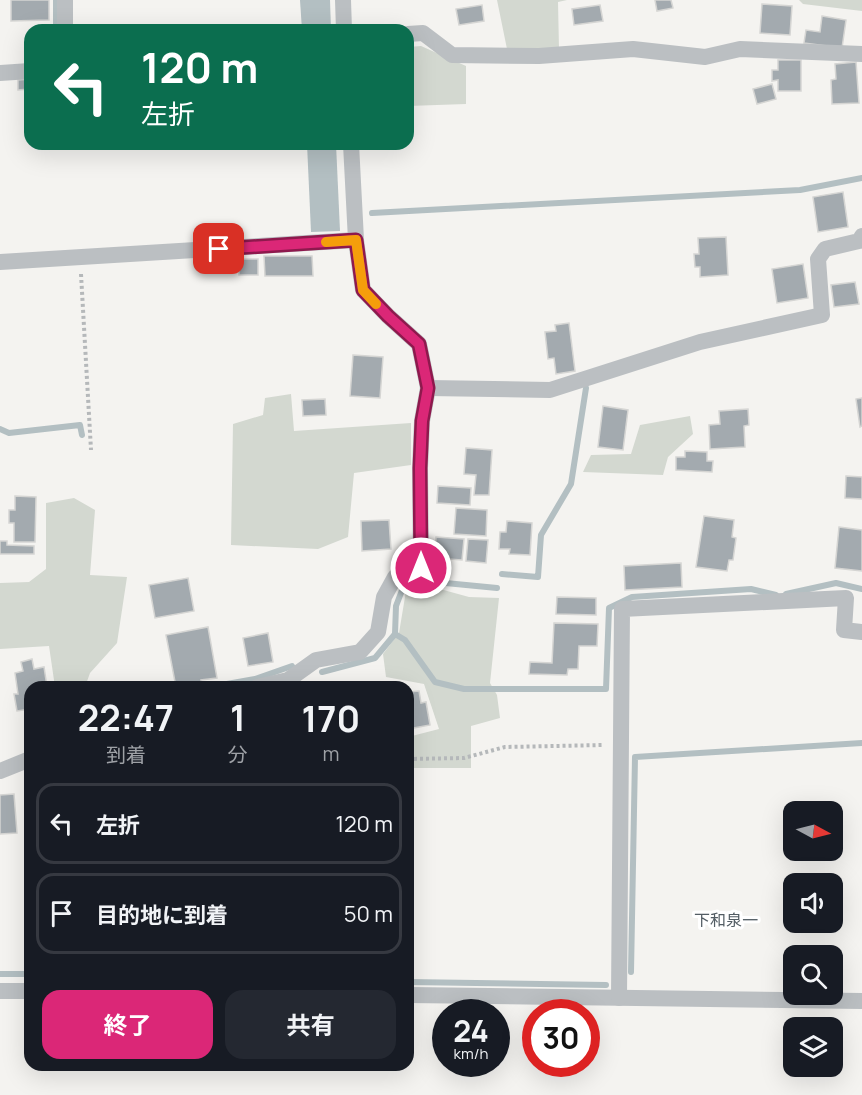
<!DOCTYPE html>
<html lang="ja">
<meta charset="utf-8">
<style>
body{margin:0;font-family:Manrope,"Noto Sans JP",sans-serif;background:#242831;color:#f1f3f6;height:100vh;display:flex;flex-direction:column;font-size:22px;white-space:nowrap}
*{box-sizing:border-box;margin:0}
p{font-size:20px;color:#9ea1a6}
.icon{flex:none;width:33px;height:33px;fill:none;stroke:currentColor;stroke-width:2;stroke-linecap:round;stroke-linejoin:round}
.map{position:relative;flex:1;overflow:hidden}
.panel{position:absolute;left:24px;top:681px;width:390px;height:390px;display:flex;flex-direction:column;background:#171b24;border-radius:18px;box-shadow:0 6px 24px #0002}
.panel>*{flex:none}
.top-card{position:absolute;left:24px;top:24px;width:390px;height:126px;border-radius:18px;box-shadow:0 6px 24px #0002;background:#0b6e4f;color:#fff;overflow:hidden}
.needle{width:39px;rotate:97deg}
.controls{position:absolute;left:783px;top:801px;display:grid;gap:12px}
.controls a{display:grid;place-items:center;width:60px;height:60px;border-radius:12px;background:#171b24;box-shadow:0 6px 24px #0002;font-size:30px}
.speed{position:absolute;left:432px;top:999px;display:flex;gap:12px;font-size:30px;font-weight:700;text-align:center}
.speed>*{display:grid;place-content:center;width:78px;height:78px;border-radius:50%;background:#171b24;box-shadow:0 6px 24px #0002;line-height:1}
.speed small{font-size:15px;font-weight:400}
.speed .limit{border:9px solid #d22;background:#fff;color:#111}
.pin{position:absolute;display:grid;place-items:center;width:51px;height:51px;color:#fff;margin:-26px;border-radius:12px;box-shadow:0 3px 9px #0006}
.me{position:absolute;width:66px;margin:-33px;rotate:0deg;stroke-linejoin:round;filter:drop-shadow(0 0 4px #0008)}
.turn{display:flex;align-items:center;gap:21px;height:126px;padding:0 18px;font-size:27px}
.turn .icon{width:78px;height:78px;stroke-width:2.5}
.turn b{display:block;font-size:42px;line-height:51px}
.eta{display:flex;justify-content:space-evenly;align-items:center;height:102px;text-align:center}
.eta b{font-size:36px;font-weight:700;line-height:42px}
.cta{display:flex;gap:12px;margin-top:auto;padding:12px 18px}
.cta a{flex:1;height:69px;border-radius:18px;background:#db2777;color:#fff;font-size:24px;font-weight:700;line-height:69px;text-align:center}
.cta a+a{background:#242831;color:#f1f3f6}
ul{padding:0;list-style:none}
li{display:flex;align-items:center;gap:18px;height:81px;margin:0 12px 9px;padding:0 6px;border:3px solid #363941;border-radius:18px}
li div{flex:1}
li b{display:block;font-size:22px}
li em{font-style:normal}
.map>svg:first-child{display:block}
.green{fill:#d3d8d0}
.water{fill:#b3bfc2}
.lines{fill:none;stroke-linecap:round;stroke-linejoin:round}
.stream{stroke:#b3bfc2;stroke-width:6}
.building{fill:#a3aaaf;stroke:#d5d5d3;stroke-width:1.5}
.path{stroke:#b5b8ba;stroke-width:4;stroke-dasharray:3 3;stroke-linecap:butt}
.minor{stroke:#bbbfc2;stroke-width:16}
.route-casing{stroke:#8e194d;stroke-width:15}
.route{stroke:#db2777;stroke-width:10}
.slow{stroke:#f59e0b;stroke-width:10}
.labels{text-anchor:middle;stroke-width:6;stroke-linejoin:round;paint-order:stroke}
.neighbourhood-label{font-size:16px;fill:#535d64;stroke:#fff}
</style>
<div class="map">
<svg width="862" height="1095" viewBox="0 0 862 1095">
<rect width="100%" height="100%" fill="#f4f3f0"/>
<g class="green">
<path d="M497,0H567L558,2L559,49H507Z"/>
<path d="M799,0H862V11L803,4Z"/>
<path d="M421,46L466,66V104L408,106V47Z"/>
<path d="M291,394L294,431L411,423V465L354,473L348,537L318,549L231,545L233,424L263,415L265,398Z"/>
<path d="M690,416L693,434L668,457L663,475L583,472L591,455L631,454L640,425Z"/>
<path d="M74,498L95,510L90,575L127,577L117,643L90,673L85,687H55L49,646L0,649V583L29,582L46,569V503Z"/>
<path d="M429,586L469,597L499,598L490,683L497,695L500,718L471,726V768H408V737L439,729L424,684L386,677L383,654L399,633L406,591Z"/>
</g>
<g class="water">
<path d="M300,0H330L331,30H302Z"/>
<path d="M307,144H336L340,231L311,232Z"/>
</g>
<g class="lines">
<g class="stream">
<path d="M56,30V0"/>
<path d="M372,213L800,190L862,178"/>
<path d="M0,429L9,433L80,425L82,435"/>
<path d="M502,574L538,577L541,535L571,484L586,388"/>
<path d="M786,594L836,583L862,589"/>
<path d="M395,634L396,606L404,585L425,581L497,588"/>
<path d="M322,672L375,658L395,634L405,640L435,682L464,689H606L609,608L632,597L751,589L776,595"/>
<path d="M210,687L255,679L292,666"/>
<path d="M631,972L635,757L862,743"/>
<path d="M0,974H30"/>
<path d="M408,982L606,985"/>
</g>
</g>
<g class="building">
<path d="M11,0H49V20L11,21Z"/>
<path d="M655,0H671L673,8L657,11Z"/>
<path d="M762,4L792,6L790,35L760,33Z"/>
<path d="M482,5L484,21L459,25L456,9Z"/>
<path d="M600,5L603,21L574,25L572,9Z"/>
<path d="M822,16L846,20L842,48L804,43L806,30L820,32Z"/>
<path d="M778,60H801V91H778V80L772,81V70H778Z"/>
<path d="M856,62L859,103L832,104L831,80L836,79L835,64Z"/>
<path d="M30,79V89L18,90V80Z"/>
<path d="M772,84L776,99L757,104L753,89Z"/>
<path d="M843,192L848,227L818,232L813,197Z"/>
<path d="M726,237L728,275L700,277V267H695L694,254H699L698,238Z"/>
<path d="M264,256H312L313,276H265Z"/>
<path d="M238,259H258V275H239Z"/>
<path d="M803,264L808,298L777,303L772,269Z"/>
<path d="M855,282L859,304L834,307L831,285Z"/>
<path d="M569,323L575,371L556,374L554,358L548,359L545,332L556,331L555,325Z"/>
<path d="M353,355L383,357L380,398L350,396Z"/>
<path d="M862,398V426L860,427L856,399Z"/>
<path d="M325,399L326,415L303,416L302,400Z"/>
<path d="M603,406L628,410L623,450L598,447Z"/>
<path d="M748,409L749,425L744,426L745,447L710,449L709,425L720,424L719,411Z"/>
<path d="M466,448L492,450L489,495H474L476,475L464,474Z"/>
<path d="M685,451L707,452V461H713L712,472L676,470V457H685Z"/>
<path d="M846,476L862,477V499L845,498Z"/>
<path d="M438,486L471,488L470,505L437,503Z"/>
<path d="M15,496L36,497L35,542H14V523H9V510H15Z"/>
<path d="M456,508L487,510L486,536L454,534Z"/>
<path d="M704,516L734,520L732,537L736,538L733,560H729L727,571L696,567Z"/>
<path d="M389,520L391,549L362,551L361,521Z"/>
<path d="M507,521L532,523L530,555L509,554L510,549H499L500,532H506Z"/>
<path d="M839,527L862,530V571L835,568Z"/>
<path d="M436,537L464,539L462,560L435,558Z"/>
<path d="M468,539L488,540L486,563L466,561Z"/>
<path d="M0,541H7V545L34,546V554H0Z"/>
<path d="M681,563L682,587L625,590L624,566Z"/>
<path d="M188,578L194,611L155,618L149,585Z"/>
<path d="M557,597L596,598V615L556,614Z"/>
<path d="M554,623L598,624L597,646H579L578,669H568L567,675L529,674L530,662L552,663Z"/>
<path d="M208,627L217,678L201,680L202,685L190,687H176L166,635Z"/>
<path d="M268,633L273,662L248,666L243,638Z"/>
<path d="M32,659L34,669L44,667L47,687H30V709L17,711L14,694H18L15,673L23,671L21,662Z"/>
<path d="M419,691L421,703L426,702L430,725L408,729V692Z"/>
<path d="M14,794L17,833L0,834V795Z"/>
</g>
<g class="lines">
<g class="path">
<path d="M81,274L91,450"/>
<path d="M408,759L464,758L505,747L604,745"/>
</g>
<g class="minor">
<path d="M65,0V30"/>
<path d="M343,0L344,30"/>
<path d="M408,34L423,33L452,55L539,56L633,49L705,57L740,49L862,54"/>
<path d="M0,73L30,71"/>
<path d="M0,262L356,240"/>
<path d="M428,388L550,390L700,342L822,315L818,259L825,249L859,241L862,236"/>
<path d="M257,687L288,680L316,660L360,652L378,632L384,597L395,577L421,568L420,468L422,421L428,388L419,344L388,316L363,290L356,240L351,144"/>
<path d="M0,771L30,759"/>
<path d="M0,991H30"/>
<path d="M408,995L862,1001"/>
<path d="M619,998L622,609L846,598L844,630L862,632"/>
</g>
</g>
<g class="lines">
<defs>
<path id="route" d="M219,249L356,240L363,290L388,316L419,344L428,388L422,421L420,468L421,568"/>
</defs>
<use href="#route" class="route-casing"/>
<use href="#route" class="route"/>
<path class="slow" d="M326,242L356,240L363,290L376,304"/>
</g>
<g class="labels">
<g class="neighbourhood-label">
<text x="726" y="926">下和泉一</text>
</g>
</g>
</svg>
<div class="controls">
<a><svg class="needle" viewBox="-14 -14 28 28"><path d="M0-13l5 13h-10z" fill="#e53935"/><path d="M0 13l5-13h-10z" fill="#9ea1a6"/></svg></a>
<a><svg class="icon" aria-label="sound" viewBox="0 0 24 24"><path d="M4 9h4l5-4v14l-5-4H4zM17 9q2 3 0 6"/></svg></a>
<a><svg class="icon" aria-label="search" viewBox="0 0 24 24"><circle cx="10" cy="10" r="6"/><path d="M15 15l6 6"/></svg></a>
<a><svg class="icon" aria-label="layers" viewBox="0 0 24 24"><path d="M12 4l9 5-9 5-9-5zM3 14l9 5 9-5"/></svg></a>
</div>
<div class="speed"><div>24<small>km/h</small></div><div class="limit">30</div></div>
<div class="pin" style="left:219px;top:249px;background:#d93025"><svg class="icon" aria-label="arrive" viewBox="0 0 24 24"><path d="M6 21V4h12l-3 4 3 4H6"/></svg></div>
<svg class="me" style="left:421px;top:568px" viewBox="-20 -20 40 40"><circle r="17" fill="#db2777" stroke="#fff" stroke-width="3"/><path d="M0-11L8 9 0 5-8 9z" fill="#fff"/></svg>
<div class="top-card">
<div class="turn"><svg class="icon" aria-label="left" viewBox="0 0 24 24"><path d="M17 20v-9H6M10 6l-5 5 5 5"/></svg><div><b>120 m</b>左折</div></div>
</div>
<section class="panel">
<div class="eta">
<div><b>22:47</b><p>到着</p></div>
<div><b>1</b><p>分</p></div>
<div><b>170</b><p>m</p></div>
</div>
<ul>
<li><svg class="icon" aria-label="left" viewBox="0 0 24 24"><path d="M17 20v-9H6M10 6l-5 5 5 5"/></svg><div><b>左折</b></div><em>120 m</em></li>
<li><svg class="icon" aria-label="arrive" viewBox="0 0 24 24"><path d="M6 21V4h12l-3 4 3 4H6"/></svg><div><b>目的地に到着</b></div><em>50 m</em></li>
</ul>
<div class="cta"><a>終了</a><a>共有</a></div>
</section>
</div>
